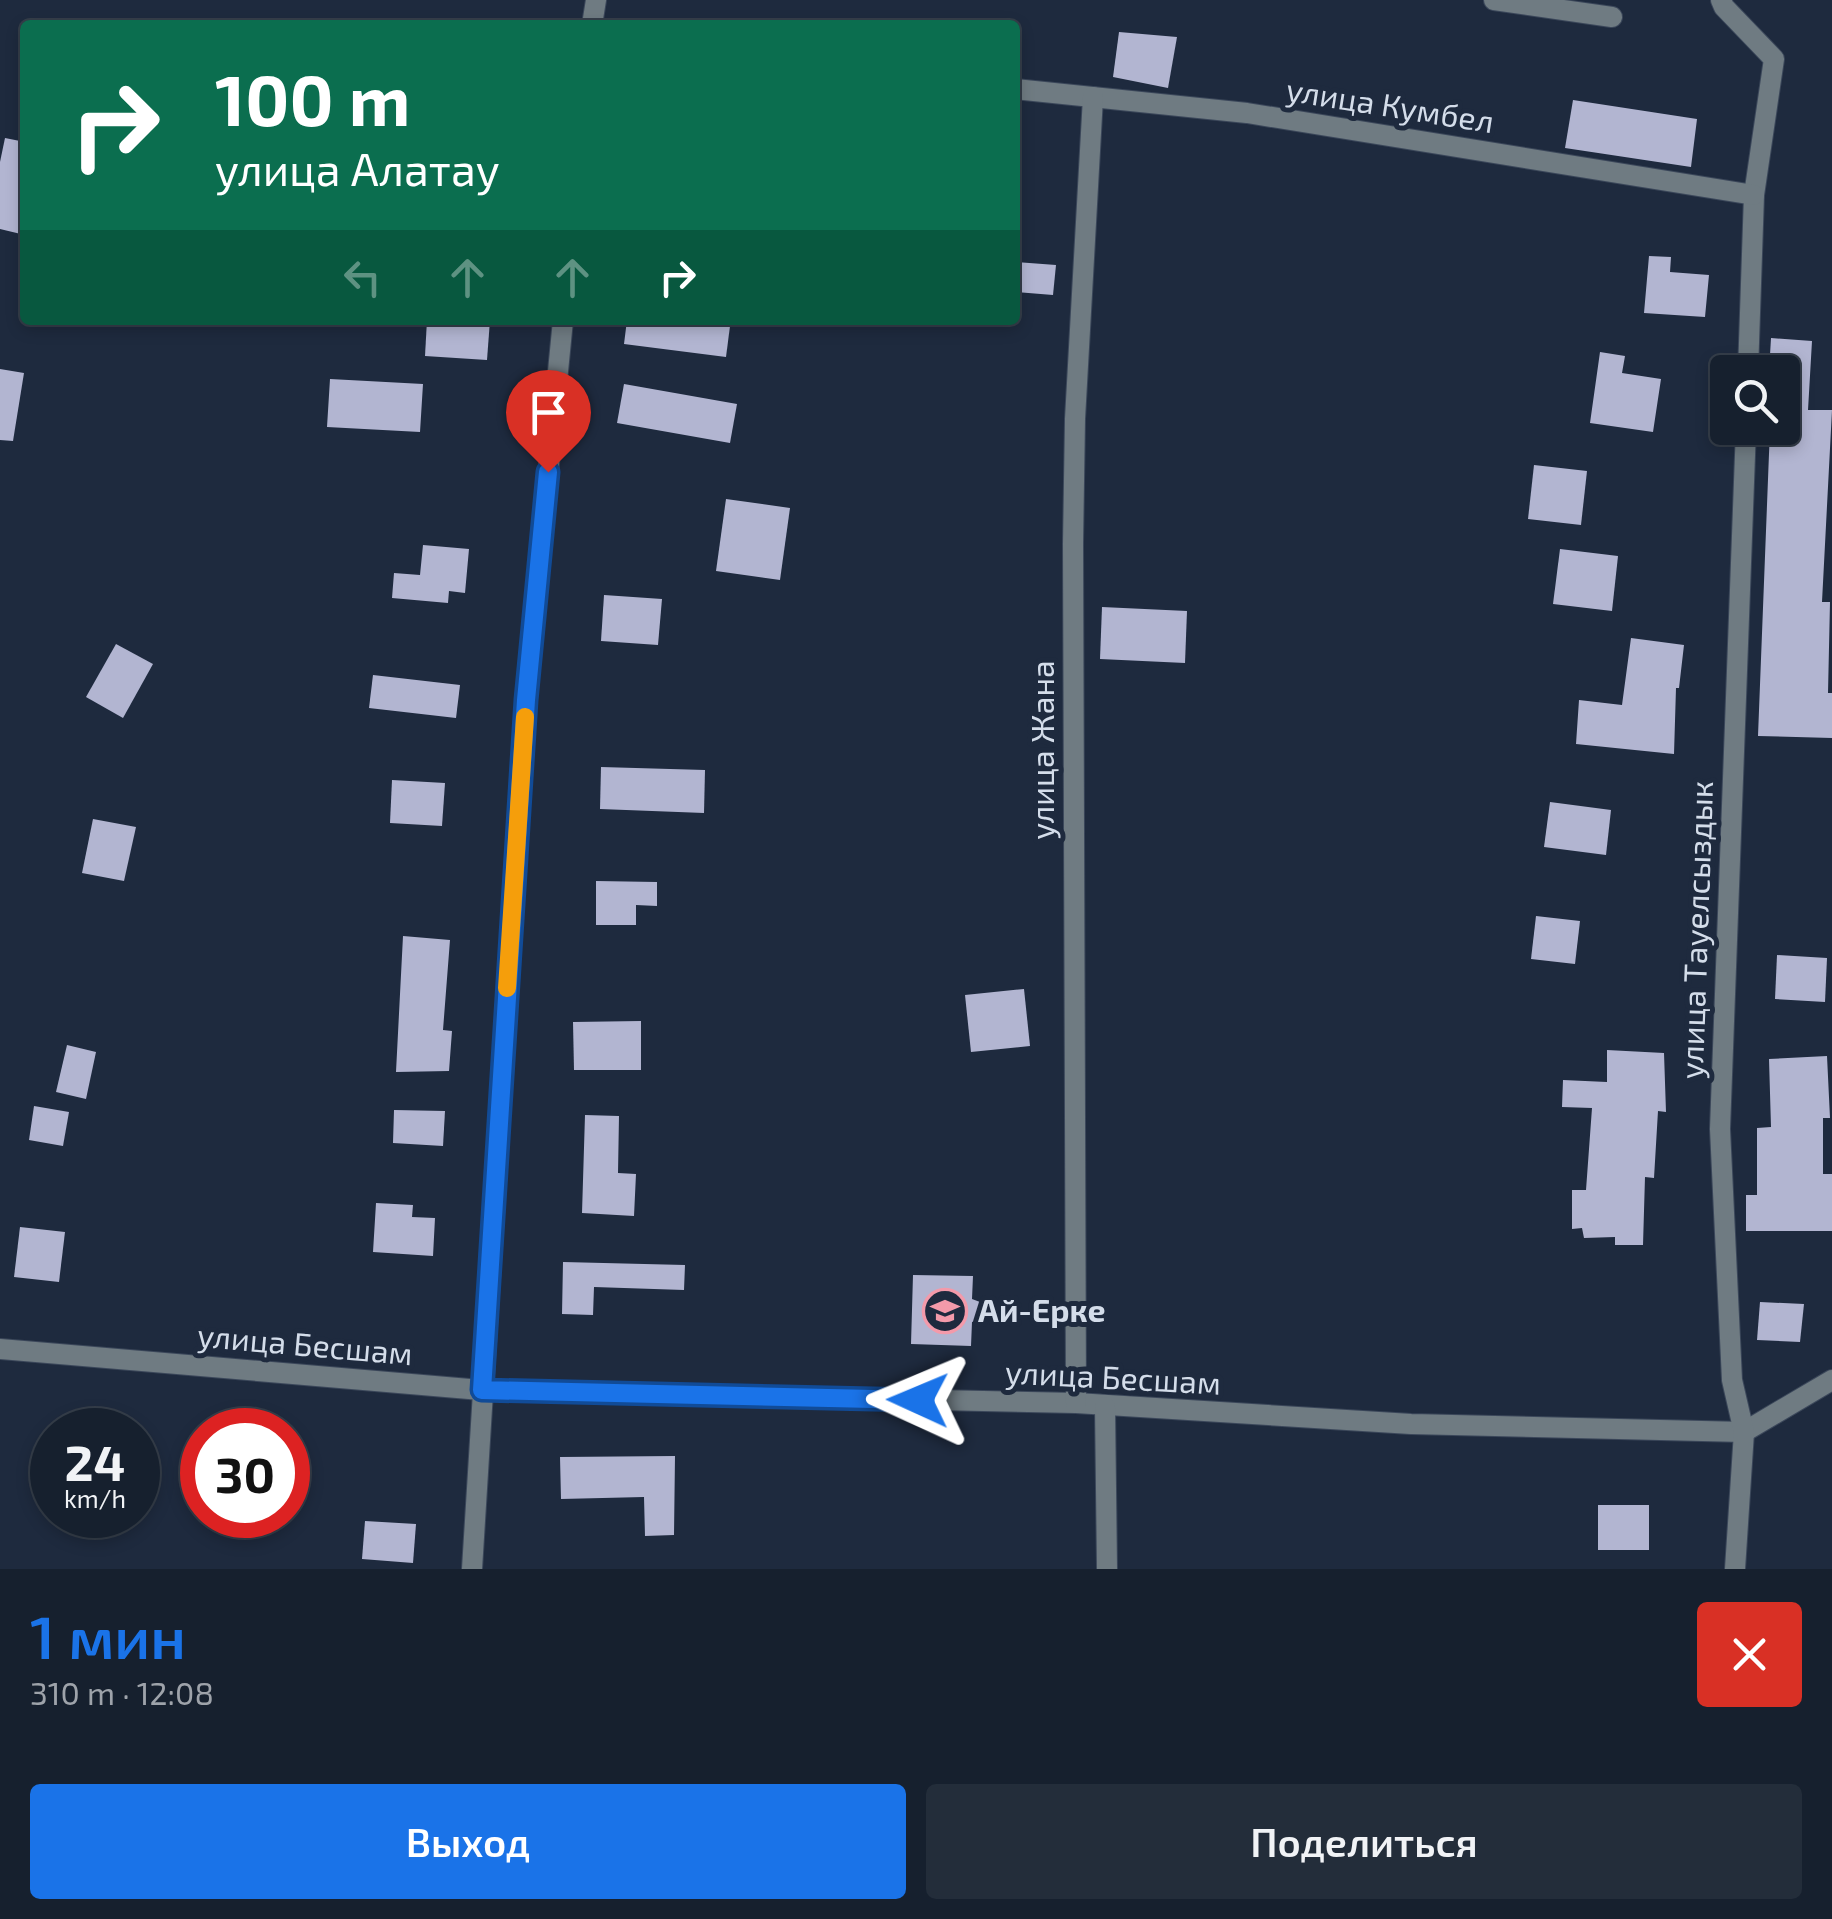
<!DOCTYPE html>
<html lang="ru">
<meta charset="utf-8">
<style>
body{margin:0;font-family:"Exo 2",sans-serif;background:#232d3a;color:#f1f3f6;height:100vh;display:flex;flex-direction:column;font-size:38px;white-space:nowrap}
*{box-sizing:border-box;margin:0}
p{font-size:32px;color:#9ea3aa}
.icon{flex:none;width:55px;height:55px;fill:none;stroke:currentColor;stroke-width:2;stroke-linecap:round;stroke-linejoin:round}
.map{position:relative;height:1569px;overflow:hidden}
.sheet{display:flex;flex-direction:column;background:#16202e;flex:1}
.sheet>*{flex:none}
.guide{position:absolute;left:20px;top:20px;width:1000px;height:305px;border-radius:10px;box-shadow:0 5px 15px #0003,0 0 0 2px #353e4a;background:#0b6e4f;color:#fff;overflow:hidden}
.tools{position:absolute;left:1710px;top:355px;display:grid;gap:20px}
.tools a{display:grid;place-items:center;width:90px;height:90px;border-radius:10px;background:#16202e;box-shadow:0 5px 15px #0003,0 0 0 2px #353e4a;font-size:50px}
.speed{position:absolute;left:30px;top:1408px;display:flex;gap:20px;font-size:50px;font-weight:700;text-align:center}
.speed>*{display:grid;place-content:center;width:130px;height:130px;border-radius:50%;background:#16202e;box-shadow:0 5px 15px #0003,0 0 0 2px #353e4a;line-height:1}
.speed small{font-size:25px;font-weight:400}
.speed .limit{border:15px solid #d22;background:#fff;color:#111}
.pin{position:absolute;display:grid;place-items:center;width:85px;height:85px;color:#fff;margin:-102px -42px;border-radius:50% 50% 50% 0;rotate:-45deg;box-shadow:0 0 10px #0007}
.pin .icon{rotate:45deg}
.me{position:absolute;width:110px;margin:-55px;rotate:271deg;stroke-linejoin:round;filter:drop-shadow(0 0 8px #0008)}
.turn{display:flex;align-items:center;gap:35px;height:210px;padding:0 30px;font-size:45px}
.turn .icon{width:130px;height:130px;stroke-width:2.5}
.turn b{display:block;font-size:70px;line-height:85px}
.lanes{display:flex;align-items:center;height:95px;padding:0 30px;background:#0003;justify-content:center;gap:50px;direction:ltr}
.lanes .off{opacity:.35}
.round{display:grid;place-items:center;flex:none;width:105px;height:105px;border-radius:10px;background:#232d3a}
.headline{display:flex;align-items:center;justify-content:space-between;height:170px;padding:0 30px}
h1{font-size:60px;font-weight:600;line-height:75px;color:#1a73e8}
.cta{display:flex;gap:20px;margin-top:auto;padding:20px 30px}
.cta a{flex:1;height:115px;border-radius:10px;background:#1a73e8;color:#fff;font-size:40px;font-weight:600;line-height:115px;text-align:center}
.cta a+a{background:#232d3a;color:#f1f3f6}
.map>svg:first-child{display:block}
.building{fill:#b2b5d1}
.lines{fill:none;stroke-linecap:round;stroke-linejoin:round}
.street-casing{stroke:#3b475a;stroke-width:22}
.street{stroke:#6f7b82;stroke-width:20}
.route-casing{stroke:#114b97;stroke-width:25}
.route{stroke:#1a73e8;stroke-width:18}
.slow{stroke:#f59e0b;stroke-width:18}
.labels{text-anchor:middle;stroke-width:10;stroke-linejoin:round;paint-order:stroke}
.street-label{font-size:32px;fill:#d4ddea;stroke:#1e2a3e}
.poi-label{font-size:32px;font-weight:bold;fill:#d4ddea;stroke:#1e2a3e;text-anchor:start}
</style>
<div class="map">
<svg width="1832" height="1569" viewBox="0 0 1832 1569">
<rect width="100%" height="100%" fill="#1e2a3e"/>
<g class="building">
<path d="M1119,32L1177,37L1168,88L1113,77Z"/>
<path d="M1573,100L1697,119L1691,167L1565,148Z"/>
<path d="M5,138L25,142V235L0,229V162Z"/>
<path d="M1649,256L1671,257L1670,272L1709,275L1705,317L1644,313Z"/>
<path d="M1015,262L1056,265L1053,295L1015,292Z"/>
<path d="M427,320H490L487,360L425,356Z"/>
<path d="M627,320H682L730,326L726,357L624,344Z"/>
<path d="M1771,338L1812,341L1808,410H1832L1822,602H1830L1828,693H1832V738L1758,736L1770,428H1782V372H1769Z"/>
<path d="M1600,352L1625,356L1622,373L1661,379L1653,432L1590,423Z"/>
<path d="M0,369L24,373L13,441L0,440Z"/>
<path d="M330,379L423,384L420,432L327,427Z"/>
<path d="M624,384L737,404L730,443L617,423Z"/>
<path d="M1534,465L1587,471L1581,525L1528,519Z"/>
<path d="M726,499L790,508L780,580L716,571Z"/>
<path d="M423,545L469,549L465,593L449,591L448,603L392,598L394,573L420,575Z"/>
<path d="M1560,549L1618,556L1612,611L1553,604Z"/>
<path d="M604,595L662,599L658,645L601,641Z"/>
<path d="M1102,607L1187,611L1185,663L1100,659Z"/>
<path d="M1631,638L1684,645L1679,688H1676L1674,754L1576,744L1579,700L1622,705Z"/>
<path d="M116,644L153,664L123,718L86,697Z"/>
<path d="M373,675L460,685L456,718L369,708Z"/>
<path d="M601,767L705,770L704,813L600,809Z"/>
<path d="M392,780L445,783L442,826L390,823Z"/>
<path d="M1550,802L1611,810L1606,855L1544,847Z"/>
<path d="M93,819L136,827L124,881L82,873Z"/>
<path d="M596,881L657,882V906L636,905V925H596Z"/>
<path d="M1536,916L1580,921L1575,964L1531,959Z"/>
<path d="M403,936L450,940L443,1030L452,1031L449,1071L396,1072Z"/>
<path d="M1777,955L1827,958L1825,1002L1775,999Z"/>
<path d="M1024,989L1030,1046L971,1052L965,995Z"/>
<path d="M641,1021V1070H574L573,1022Z"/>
<path d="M67,1045L96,1052L86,1099L56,1092Z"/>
<path d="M1607,1050L1664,1053L1666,1112L1658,1111L1654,1178L1645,1177L1643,1245H1615V1237L1584,1238L1582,1228L1572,1229V1190H1586L1592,1108L1562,1107L1563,1080L1607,1082Z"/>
<path d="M1827,1056L1830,1118H1823V1174H1832V1231H1746V1195H1757V1128L1771,1127L1769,1059Z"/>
<path d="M34,1106L69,1112L63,1146L29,1140Z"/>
<path d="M394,1110L445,1111L443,1146L393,1143Z"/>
<path d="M585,1115L619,1116L618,1173L636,1174L634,1216L582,1213Z"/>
<path d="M376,1203L413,1205L412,1217L435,1218L433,1256L373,1252Z"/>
<path d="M20,1227L65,1232L59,1282L14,1277Z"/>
<path d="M563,1262L685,1265L684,1290L594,1287L593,1315L562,1314Z"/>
<path d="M913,1275L973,1276L972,1299L1004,1311L972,1322L971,1346L911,1344Z"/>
<path d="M1760,1302L1804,1304L1800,1342L1757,1340Z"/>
<path d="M675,1456L674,1535L645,1536L644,1497L561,1499L560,1457Z"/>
<rect x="1598" y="1505" width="51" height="45"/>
<path d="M365,1521L416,1524L413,1563L362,1559Z"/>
</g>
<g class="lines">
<defs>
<g id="street">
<path d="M1494,0L1612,17"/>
<path d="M1721,0L1724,7L1774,59L1754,195L1748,372"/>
<path d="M592,25L596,0"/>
<path d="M1015,89L1247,113L1754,195"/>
<path d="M0,1349L481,1390L1076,1403L1411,1424L1744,1432"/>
<path d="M1076,1403L1073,544L1075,419L1093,97"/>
<path d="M1105,1407L1107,1569"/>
<path d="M1744,1432L1832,1380"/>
<path d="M472,1569L526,700L563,320"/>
<path d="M1735,1569L1744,1432L1732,1380L1720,1129L1746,428"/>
</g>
</defs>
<use href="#street" class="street-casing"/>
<use href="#street" class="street"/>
</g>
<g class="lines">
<defs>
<path id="route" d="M548,472L526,700L482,1390L918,1400"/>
</defs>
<use href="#route" class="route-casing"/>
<use href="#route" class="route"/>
<path class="slow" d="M507,988L525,717"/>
</g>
<defs>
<symbol id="school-ring" viewBox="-11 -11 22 22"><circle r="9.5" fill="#1e2a3e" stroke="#f39aaa" stroke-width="1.5"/><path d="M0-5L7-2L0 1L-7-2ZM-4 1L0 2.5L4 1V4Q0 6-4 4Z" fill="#f39aaa"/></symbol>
</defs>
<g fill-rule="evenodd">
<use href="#school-ring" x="920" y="1286" width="50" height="50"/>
</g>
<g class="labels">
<g class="street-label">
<text transform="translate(1390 106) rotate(9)" y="11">улица Кумбел</text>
<text transform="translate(1043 750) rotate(-90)" y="11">улица Жана</text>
<text transform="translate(1697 930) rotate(-88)" y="11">улица Тауелсыздык</text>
<text transform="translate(305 1345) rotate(5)" y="11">улица Бесшам</text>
<text transform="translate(1113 1378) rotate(3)" y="11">улица Бесшам</text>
</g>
<g class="poi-label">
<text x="978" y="1322">Ай-Ерке</text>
</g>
</g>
</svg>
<div class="tools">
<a><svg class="icon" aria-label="search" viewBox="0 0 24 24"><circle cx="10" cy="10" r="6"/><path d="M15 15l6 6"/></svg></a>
</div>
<div class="speed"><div>24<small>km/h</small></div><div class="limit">30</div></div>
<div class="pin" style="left:548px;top:472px;background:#d93025"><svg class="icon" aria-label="arrive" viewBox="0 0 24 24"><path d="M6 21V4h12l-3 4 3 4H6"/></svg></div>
<svg class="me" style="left:918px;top:1400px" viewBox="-20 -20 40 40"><path d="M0-17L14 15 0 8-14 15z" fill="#1a73e8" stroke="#fff" stroke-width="4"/></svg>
<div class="guide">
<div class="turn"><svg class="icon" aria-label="right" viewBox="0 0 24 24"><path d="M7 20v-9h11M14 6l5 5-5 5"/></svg><div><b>100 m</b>улица Алатау</div></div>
<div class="lanes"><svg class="icon off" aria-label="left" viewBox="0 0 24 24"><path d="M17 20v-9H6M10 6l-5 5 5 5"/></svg><svg class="icon off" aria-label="ahead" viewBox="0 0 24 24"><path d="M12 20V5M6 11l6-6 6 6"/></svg><svg class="icon off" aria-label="ahead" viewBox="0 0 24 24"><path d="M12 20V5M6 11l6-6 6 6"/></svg><svg class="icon" aria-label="right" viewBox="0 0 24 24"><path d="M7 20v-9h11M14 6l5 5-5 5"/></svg></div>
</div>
</div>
<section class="sheet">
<div class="headline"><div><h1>1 мин</h1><p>310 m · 12:08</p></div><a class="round" style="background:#d93025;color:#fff"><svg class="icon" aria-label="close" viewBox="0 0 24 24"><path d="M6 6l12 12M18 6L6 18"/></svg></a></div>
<div class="cta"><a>Выход</a><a>Поделиться</a></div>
</section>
